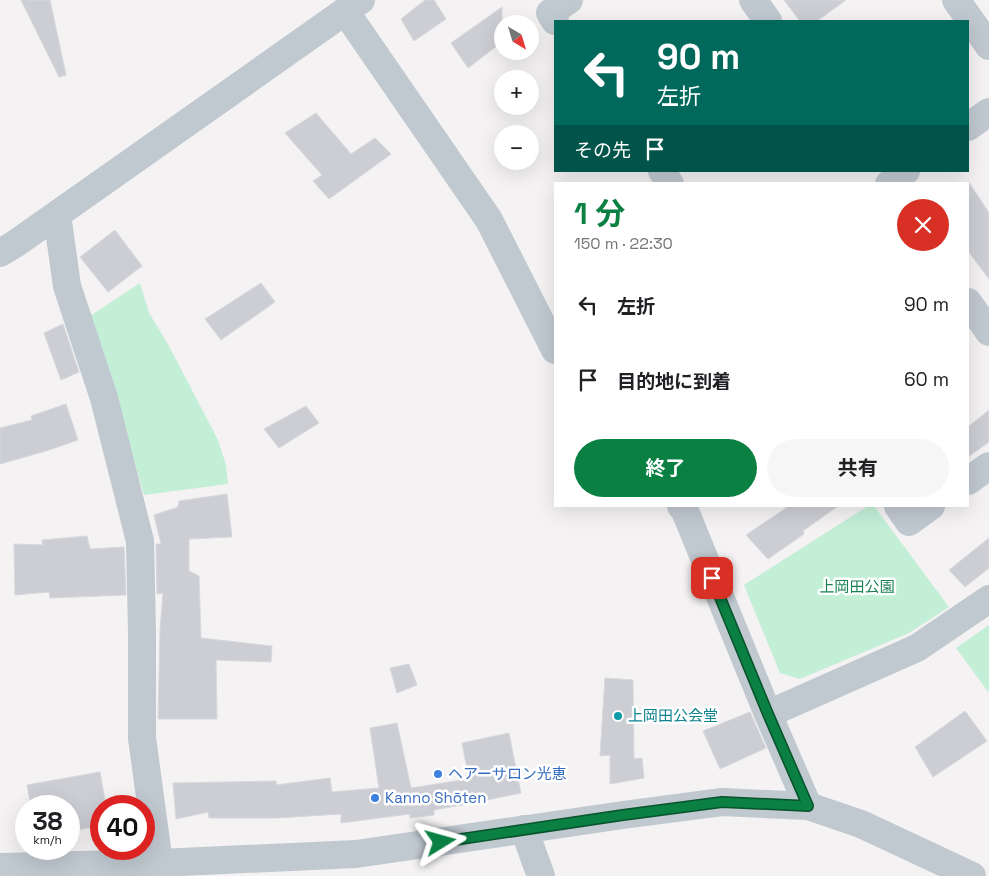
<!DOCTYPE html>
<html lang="ja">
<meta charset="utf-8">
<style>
body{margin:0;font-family:"Space Grotesk","Noto Sans JP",sans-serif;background:#f6f6f6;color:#202124;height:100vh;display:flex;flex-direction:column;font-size:19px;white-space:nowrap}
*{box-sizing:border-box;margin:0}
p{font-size:16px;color:#757577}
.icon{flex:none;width:28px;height:28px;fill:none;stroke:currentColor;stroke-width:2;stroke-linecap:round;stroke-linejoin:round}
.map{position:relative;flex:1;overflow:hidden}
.sheet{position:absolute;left:554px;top:182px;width:415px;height:325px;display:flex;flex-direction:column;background:#fff;border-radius:0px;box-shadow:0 5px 20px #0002}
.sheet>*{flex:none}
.banner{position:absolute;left:554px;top:20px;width:415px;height:152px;border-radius:0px;box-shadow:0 5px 20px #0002;background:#00695c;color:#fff;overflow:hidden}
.needle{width:32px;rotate:142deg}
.tools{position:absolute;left:494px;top:15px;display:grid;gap:10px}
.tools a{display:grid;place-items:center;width:45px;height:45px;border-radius:50%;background:#fff;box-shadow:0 5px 20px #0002;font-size:25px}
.speed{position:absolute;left:15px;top:795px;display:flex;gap:10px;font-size:25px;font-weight:700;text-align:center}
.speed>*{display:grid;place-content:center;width:65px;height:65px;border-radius:50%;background:#fff;box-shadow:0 5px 20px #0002;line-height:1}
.speed small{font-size:12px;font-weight:400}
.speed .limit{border:8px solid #d22;background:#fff;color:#111}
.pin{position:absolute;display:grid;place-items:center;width:42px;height:42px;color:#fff;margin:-21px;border-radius:10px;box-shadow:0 2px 8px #0006}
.me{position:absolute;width:55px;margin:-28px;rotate:82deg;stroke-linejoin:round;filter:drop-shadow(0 0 4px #0008)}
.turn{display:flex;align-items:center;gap:18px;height:105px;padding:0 20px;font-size:22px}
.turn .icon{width:65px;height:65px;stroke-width:2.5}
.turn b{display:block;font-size:35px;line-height:42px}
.then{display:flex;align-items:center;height:48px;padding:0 20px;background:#0003;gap:10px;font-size:19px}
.round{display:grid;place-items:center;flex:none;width:52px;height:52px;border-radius:26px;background:#f6f6f6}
.overview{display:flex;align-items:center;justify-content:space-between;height:85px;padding:0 20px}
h1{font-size:30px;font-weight:700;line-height:38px;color:#0b8043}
.primary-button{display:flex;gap:10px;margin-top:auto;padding:10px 20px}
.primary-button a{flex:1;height:58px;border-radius:30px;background:#0b8043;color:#fff;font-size:20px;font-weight:700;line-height:58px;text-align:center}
.primary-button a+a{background:#f6f6f6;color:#202124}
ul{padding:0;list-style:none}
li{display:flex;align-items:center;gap:15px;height:75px;padding:0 20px}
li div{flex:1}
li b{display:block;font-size:19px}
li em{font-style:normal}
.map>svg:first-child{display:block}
.green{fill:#c3efd7}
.building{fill:#ccced4;stroke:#d6d8dd}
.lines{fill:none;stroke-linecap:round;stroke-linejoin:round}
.minor{stroke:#c0c8d0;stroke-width:28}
.route-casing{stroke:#07532c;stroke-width:12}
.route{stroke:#0b8043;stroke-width:9}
.culture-dot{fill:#0f9aa8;stroke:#fff;stroke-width:2}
.shop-dot{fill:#3f7fe0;stroke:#fff;stroke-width:2}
.labels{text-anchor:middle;stroke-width:5;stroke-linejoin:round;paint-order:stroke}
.park-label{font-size:15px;fill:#1a8154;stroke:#fff}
.culture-label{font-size:15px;fill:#0d838f;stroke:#fff;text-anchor:start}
.shop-label{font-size:15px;fill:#366cbe;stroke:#fff;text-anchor:start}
</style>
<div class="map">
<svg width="989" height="876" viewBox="0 0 989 876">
<rect width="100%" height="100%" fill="#f4f2f2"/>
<g class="green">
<path d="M140,283L149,313L169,346L218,440L226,465L228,484L144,495L105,360L90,316Z"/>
<path d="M868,506H874L949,607L909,633L800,679L780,673L744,585Z"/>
<path d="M989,625V693L956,648Z"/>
</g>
<g class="building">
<path d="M21,0H50L66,75L59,77Z"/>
<path d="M425,0H434L446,19L414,41L401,19Z"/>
<path d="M784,0H846L817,21H800Z"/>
<path d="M502,7V42L468,68L451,43Z"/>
<path d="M316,113L351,154L375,138L391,154L329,199L313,181L322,175L285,133Z"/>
<path d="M968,181L989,213V279L968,251Z"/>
<path d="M115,230L142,266L108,292L80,257Z"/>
<path d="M261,283L275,302L221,340L205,319Z"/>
<path d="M63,324L79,372L61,380L44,333Z"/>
<path d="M66,404L78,440L46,451L0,464V428L32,420L31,416Z"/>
<path d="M306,406L319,423L279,448L264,429Z"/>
<path d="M989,410V442L968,457V427Z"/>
<path d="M227,494L232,537L189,539V571L199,576L201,638L272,646L271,662L216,660L217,719H158L160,630L163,593L157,594L156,544H161L154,515L178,507L179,501Z"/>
<path d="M789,506H838L803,531L804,534L768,559L746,535Z"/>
<path d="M87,536L90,549L124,547L126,595L50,598L49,592L15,595L14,544L43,545L42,540Z"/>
<path d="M989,538V568L965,587L949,570Z"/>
<path d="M409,664L417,685L397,693L390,668Z"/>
<path d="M605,678L633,680L634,759L642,758L644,778L610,784V755L600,756Z"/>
<path d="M965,711L987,741L933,777L915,747Z"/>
<path d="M750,712L766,748L720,769L703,731Z"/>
<path d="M397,723L411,788L469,779L462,743L509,733L521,793L462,805L434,810V815L410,818V814L341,823V814L277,818H209L208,812L176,819L173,783L276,781V785L330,778L332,792L379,788L370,728Z"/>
<path d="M100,772L106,806H101V826L69,831V806H31L27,785Z"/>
</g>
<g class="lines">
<g class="minor">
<path d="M753,0L768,21"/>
<path d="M956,0L989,46"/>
<path d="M345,11L489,220L555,350"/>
<path d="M555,21L550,13L569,0"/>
<path d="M968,127L989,112"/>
<path d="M662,171L670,184"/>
<path d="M889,184L906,171"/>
<path d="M57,215L67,286L104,398L140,541L142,632V738L159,863"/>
<path d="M0,253L15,244L361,0"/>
<path d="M968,302L989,332"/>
<path d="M968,481L989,466"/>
<path d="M681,506L685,511L768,714L808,806"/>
<path d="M898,506L909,522L931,506"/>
<path d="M768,714L917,648L989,599"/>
<path d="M524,829L541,876"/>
<path d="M0,867L159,863L356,854L623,815L722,802L808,806L861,824L972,876"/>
</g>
</g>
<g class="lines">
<defs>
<path id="route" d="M441,842L623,815L722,802L808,806L768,714L712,578"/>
</defs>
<use href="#route" class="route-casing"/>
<use href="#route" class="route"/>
</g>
<circle class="culture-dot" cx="618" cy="716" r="5"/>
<g class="shop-dot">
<circle cx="438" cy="774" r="5"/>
<circle cx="375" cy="798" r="5"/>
</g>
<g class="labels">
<g class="park-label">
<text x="857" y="592">上岡田公園</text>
</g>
<g class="culture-label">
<text x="628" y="721">上岡田公会堂</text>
</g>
<g class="shop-label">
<text x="448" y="779">ヘアーサロン光恵</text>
<text x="385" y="803">Kanno Shōten</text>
</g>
</g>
</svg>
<div class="tools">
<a><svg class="needle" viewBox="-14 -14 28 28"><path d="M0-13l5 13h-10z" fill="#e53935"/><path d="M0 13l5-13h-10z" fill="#757577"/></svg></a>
<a>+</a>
<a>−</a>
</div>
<div class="speed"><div>38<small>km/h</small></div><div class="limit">40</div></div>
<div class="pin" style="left:712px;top:578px;background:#d93025"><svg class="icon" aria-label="arrive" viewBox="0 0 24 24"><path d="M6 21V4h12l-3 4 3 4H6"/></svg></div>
<svg class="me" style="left:441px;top:842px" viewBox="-20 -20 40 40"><path d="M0-17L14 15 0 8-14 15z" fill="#0b8043" stroke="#fff" stroke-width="4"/></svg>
<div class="banner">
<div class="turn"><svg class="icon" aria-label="left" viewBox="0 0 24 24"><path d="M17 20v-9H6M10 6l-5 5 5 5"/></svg><div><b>90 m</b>左折</div></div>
<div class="then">その先<svg class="icon" aria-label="arrive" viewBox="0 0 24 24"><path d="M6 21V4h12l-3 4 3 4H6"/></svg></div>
</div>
<section class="sheet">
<div class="overview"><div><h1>1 分</h1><p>150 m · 22:30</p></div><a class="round" style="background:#d93025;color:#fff"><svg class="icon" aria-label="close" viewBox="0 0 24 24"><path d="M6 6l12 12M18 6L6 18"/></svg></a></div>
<ul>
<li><svg class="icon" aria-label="left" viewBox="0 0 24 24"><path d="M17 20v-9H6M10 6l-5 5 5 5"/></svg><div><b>左折</b></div><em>90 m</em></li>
<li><svg class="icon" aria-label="arrive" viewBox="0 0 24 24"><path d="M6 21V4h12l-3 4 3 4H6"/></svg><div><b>目的地に到着</b></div><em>60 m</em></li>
</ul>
<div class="primary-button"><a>終了</a><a>共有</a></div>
</section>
</div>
